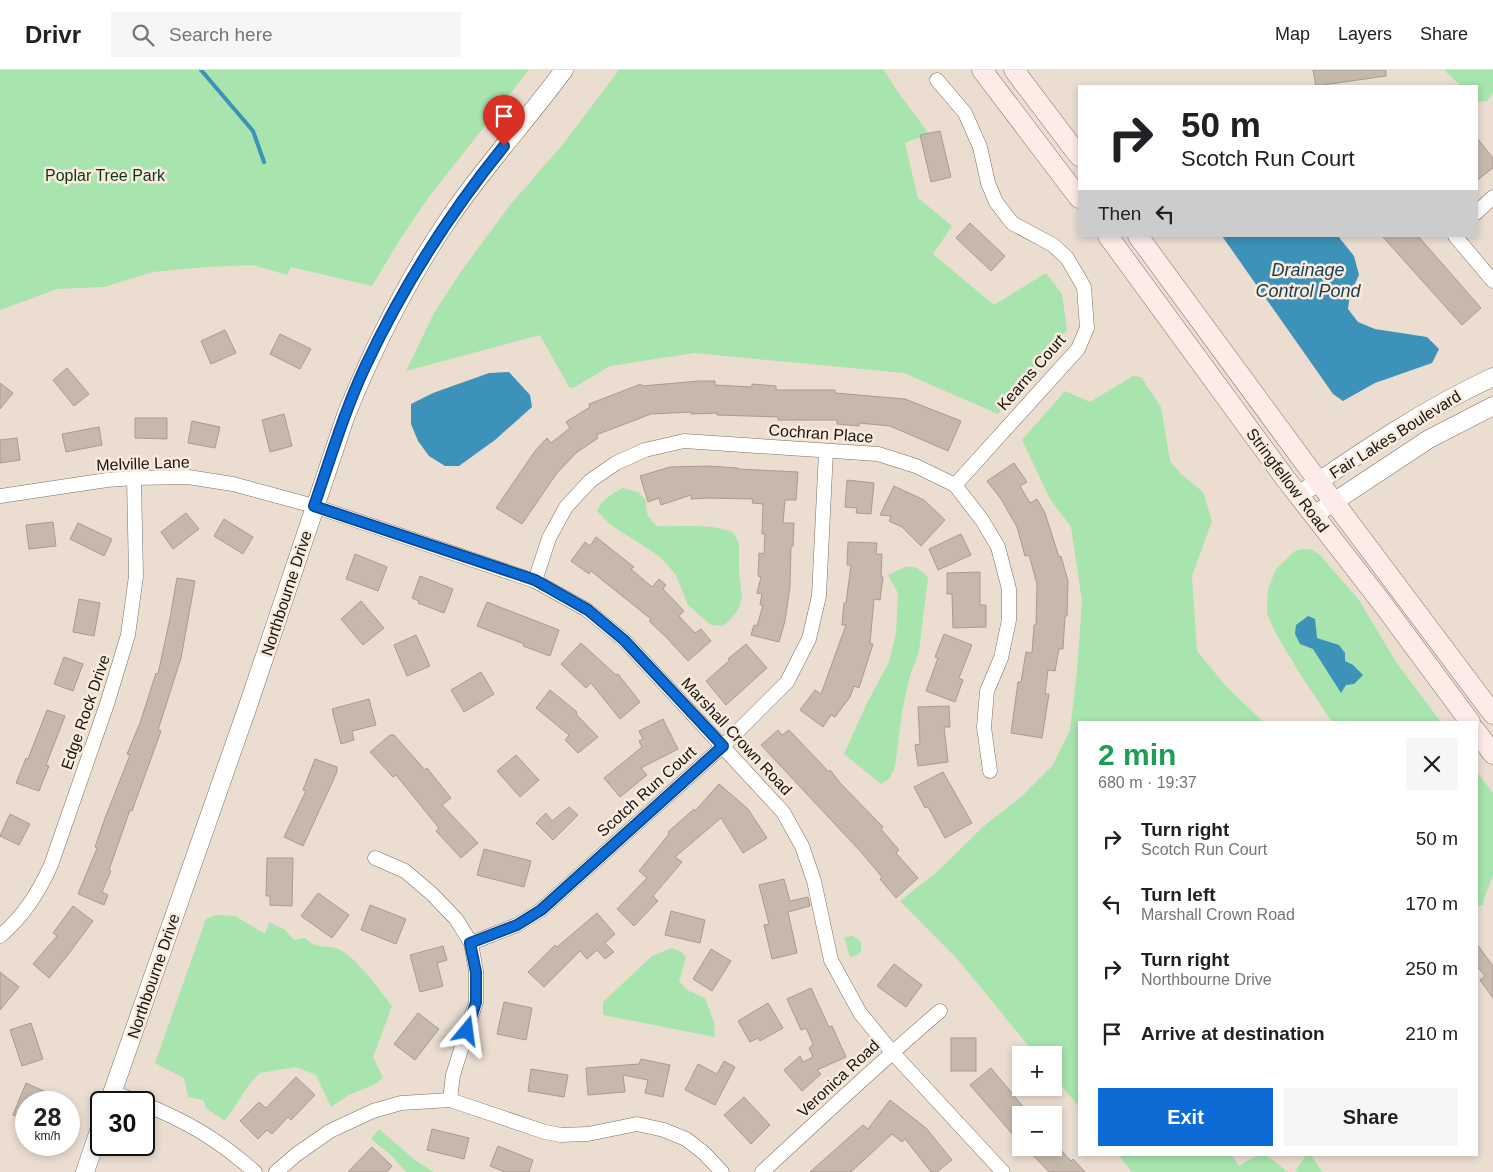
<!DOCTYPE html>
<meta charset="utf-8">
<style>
body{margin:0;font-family:Arial,sans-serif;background:#f6f6f6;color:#202124;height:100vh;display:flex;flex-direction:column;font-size:19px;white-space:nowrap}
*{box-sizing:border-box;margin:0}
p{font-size:16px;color:#757577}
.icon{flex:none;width:28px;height:28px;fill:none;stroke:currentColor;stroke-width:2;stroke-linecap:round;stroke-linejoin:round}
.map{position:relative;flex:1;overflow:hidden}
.panel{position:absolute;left:1078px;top:651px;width:400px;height:435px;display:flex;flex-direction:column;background:#fff;border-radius:0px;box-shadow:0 2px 8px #0003}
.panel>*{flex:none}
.banner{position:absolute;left:1078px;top:15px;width:400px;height:152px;border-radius:0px;box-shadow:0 2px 8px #0003;background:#fff;color:#202124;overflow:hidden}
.buttons{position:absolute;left:1012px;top:976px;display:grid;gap:10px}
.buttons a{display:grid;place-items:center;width:50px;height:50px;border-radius:0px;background:#fff;box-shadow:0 2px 8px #0003;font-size:25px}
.speed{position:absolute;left:15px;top:1021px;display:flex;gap:10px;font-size:25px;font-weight:700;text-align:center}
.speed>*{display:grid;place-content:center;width:65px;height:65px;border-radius:50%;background:#fff;box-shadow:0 2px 8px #0003;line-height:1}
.speed small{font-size:12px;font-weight:400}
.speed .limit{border:2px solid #111;border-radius:8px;background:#fff;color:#111}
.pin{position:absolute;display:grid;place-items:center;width:42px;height:42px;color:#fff;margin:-51px -21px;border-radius:50% 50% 50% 0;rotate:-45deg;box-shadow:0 0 5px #0007}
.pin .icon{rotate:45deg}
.me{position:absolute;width:55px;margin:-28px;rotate:16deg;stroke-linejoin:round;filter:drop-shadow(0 0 4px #0008)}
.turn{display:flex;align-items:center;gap:18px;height:105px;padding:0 20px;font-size:22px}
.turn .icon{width:65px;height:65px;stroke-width:2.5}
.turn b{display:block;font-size:35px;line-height:42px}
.then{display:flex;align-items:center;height:48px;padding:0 20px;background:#0003;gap:10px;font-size:19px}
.round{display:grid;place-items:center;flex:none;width:52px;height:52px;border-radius:0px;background:#f6f6f6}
.head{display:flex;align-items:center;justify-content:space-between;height:85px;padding:0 20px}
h1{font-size:30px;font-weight:600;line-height:38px;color:#1e9e55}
.button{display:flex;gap:10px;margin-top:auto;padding:10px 20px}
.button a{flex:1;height:58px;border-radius:0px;background:#0c6bd4;color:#fff;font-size:20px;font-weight:600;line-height:58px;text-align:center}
.button a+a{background:#f6f6f6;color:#202124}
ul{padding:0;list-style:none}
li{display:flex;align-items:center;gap:15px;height:65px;padding:0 20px}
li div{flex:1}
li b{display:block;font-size:19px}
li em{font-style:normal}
header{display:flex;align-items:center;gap:30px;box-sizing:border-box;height:70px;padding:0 25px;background:#fff;border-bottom:1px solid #e0e0e0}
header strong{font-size:24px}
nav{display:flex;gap:28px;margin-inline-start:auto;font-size:18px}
.search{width:350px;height:45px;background:#f6f6f6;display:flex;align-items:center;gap:12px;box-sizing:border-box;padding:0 18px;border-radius:0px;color:#757577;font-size:19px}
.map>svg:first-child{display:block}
.green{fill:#a7e4ae}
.water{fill:#3c92b9}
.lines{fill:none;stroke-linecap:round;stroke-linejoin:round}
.stream{stroke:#3c92b9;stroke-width:4}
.building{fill:#c6b9ac;stroke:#a89b8f}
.minor-casing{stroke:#7c7064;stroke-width:15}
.tertiary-casing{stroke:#7c7064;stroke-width:19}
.secondary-casing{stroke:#7c7064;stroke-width:21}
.minor{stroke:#fff;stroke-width:14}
.tertiary{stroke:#fff;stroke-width:18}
.secondary{stroke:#fdebe7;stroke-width:20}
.route-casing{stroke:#08468a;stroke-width:12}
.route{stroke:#0c6bd4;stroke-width:9}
.labels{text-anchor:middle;stroke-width:5;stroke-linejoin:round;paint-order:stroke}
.park-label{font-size:16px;fill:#093815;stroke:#f9ebde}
.street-label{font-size:16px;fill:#191410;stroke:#f9ebde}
.water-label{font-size:18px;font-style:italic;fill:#183e4f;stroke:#f9ebde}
</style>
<header>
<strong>Drivr</strong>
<div class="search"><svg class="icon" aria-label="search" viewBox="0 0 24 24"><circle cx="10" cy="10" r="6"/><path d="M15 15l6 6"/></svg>Search here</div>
<nav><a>Map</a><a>Layers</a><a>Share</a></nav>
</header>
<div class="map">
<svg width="1493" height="1102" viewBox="0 0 1493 1102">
<rect width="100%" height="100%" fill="#ecddd1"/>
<g class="green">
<path d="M0,0H529L428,128L399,171L372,216L291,197L287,205L253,195L207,197L153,202L104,217L57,219L0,240Z"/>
<path d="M619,0H884L895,18L929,64L905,73L918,128L952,156L933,184L994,235L1046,203L1062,224L1067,260L1032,300L998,344L904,303L694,283L610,296L573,318L569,317L540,265L406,301L434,243L462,200L510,135L564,73Z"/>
<path d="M1444,0H1493V23L1487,31L1477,32L1476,16H1461Z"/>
<path d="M1133,306L1141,307L1161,337L1170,391L1181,404L1203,422L1212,451L1192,506L1197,581L1225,615L1263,652H1079V1037L1054,1006V985H1036L959,891L900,831L938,801L984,756L1021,727L1052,696L1070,660L1077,601L1082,531L1071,457L1050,429L1022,370L1065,321L1090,332Z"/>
<path d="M623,418L638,422L646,430C645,442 648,448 657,456C685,457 707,453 733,462L739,474V502L742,528L738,539L732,548L723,556L711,555L688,535L676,505L667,494L656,484L611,455L597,441C602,429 612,424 623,418Z"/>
<path d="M1303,479L1312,480L1319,484L1359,530L1396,592L1441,652H1332L1300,604L1275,562L1267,543L1268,519L1276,499L1295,481Z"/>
<path d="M905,497C916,496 920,499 928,507L919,581L909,609L902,642L895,697L889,709L881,714L844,684L866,635L889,592L896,563L898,523L888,505Z"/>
<path d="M1476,701L1493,723V805L1485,826L1483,835L1476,837Z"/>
<path d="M216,845L235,846L265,864L269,852L285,860L294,870L305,868C317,880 324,874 338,879C355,885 380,921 392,936L373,987L383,1008L373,1015L349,1025L331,1037L316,1005L296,997L260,1003L251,1012L225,1051L207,1039L203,1030L188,1027L184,1008L155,993L206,849Z"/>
<path d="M853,866L861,872V882L857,885L850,887L844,867Z"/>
<path d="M672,878L683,883L686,888L679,911L687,920L705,928L714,952L715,967L603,945V932L652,886Z"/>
<path d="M379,1059L416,1091L434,1102H406L392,1086L371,1069Z"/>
<path d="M1118,1085H1232L1239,1096C1265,1079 1265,1085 1288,1102H1132Z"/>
<path d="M1306,1085H1311L1322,1102H1295Z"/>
</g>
<g class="water">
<path d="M1222,166H1338L1354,186L1359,205L1350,224L1348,239L1358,252L1375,259L1427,267L1439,279L1432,293L1375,313L1343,331L1333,324Z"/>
<path d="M509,302L530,325L532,337L495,370L459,396H445L429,386L418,371L411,354V334L433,323L489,303Z"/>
<path d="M1308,546L1315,549L1317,568L1339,575L1345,583V591L1353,595L1363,605L1354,614L1346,615L1341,623L1313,579L1300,574L1295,564L1296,555Z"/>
</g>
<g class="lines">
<path class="stream" d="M201,0L253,61L264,92"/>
</g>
<g class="building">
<path d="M1313,0H1386V6L1316,16Z"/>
<path d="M940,61L951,107L931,112L920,65Z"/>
<path d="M1476,67L1493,88V98L1476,111Z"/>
<path d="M970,153L1005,186L991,201L956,168Z"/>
<path d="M1382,166H1418L1481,238L1462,255Z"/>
<path d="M225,260L236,283L211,294L201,271Z"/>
<path d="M280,264L311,279L300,299L270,284Z"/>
<path d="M67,298L89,324L74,336L53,310Z"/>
<path d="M699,311H715V315L752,317V314L776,316V320H835V323L905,329L961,351L948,381L890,356L859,353V356L837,354V350H778V347L717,345V343L691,344V342L651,344L596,365L598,368L576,383L557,403L522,454L496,438L535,381L547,368L551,373L570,358L566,352L590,337L589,334L641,314L642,316Z"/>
<path d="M0,313L13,323L0,339Z"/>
<path d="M284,344L292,376L270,382L262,350Z"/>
<path d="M135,348H167V369L135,368Z"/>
<path d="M192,351L220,357L215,378L188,373Z"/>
<path d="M99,357L102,375L66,382L62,364Z"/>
<path d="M17,368L20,390L0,393V370Z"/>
<path d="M1014,393L1027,412L1020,416L1030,433L1037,429L1045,443L1059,487L1061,486L1068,511L1067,546H1065L1063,579H1059L1055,601L1048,600L1045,624H1049L1042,668L1011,663L1018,612H1021L1026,582L1032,583L1034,555H1036L1037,514L1029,485L1025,486L1017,457L1001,429L987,411Z"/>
<path d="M707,396L738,398V399L798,402L796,430H785L783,453H794L793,476H791L790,517L785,551L779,572L751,565L754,555L757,556L763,535H760L762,524L757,523L761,507L758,506L759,483L764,484L765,464H762L763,434L752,433L753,429L708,428L691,429V425L661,435L659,428L648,432L640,406L670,397Z"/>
<path d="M847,410L874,413L871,444L856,443L857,438L845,437Z"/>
<path d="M894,416L924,430L945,450L921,476L902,457L889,451L891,446L880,445Z"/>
<path d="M186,443L199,459L173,479L161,462Z"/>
<path d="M224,449L253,467L243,484L214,466Z"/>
<path d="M53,452L56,476L29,479L26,455Z"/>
<path d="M78,453L112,469L104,486L70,469Z"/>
<path d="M961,464L971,485L938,500L929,479Z"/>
<path d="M596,467L634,497L631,499L652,517L659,509L666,515L663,519L684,541L679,546L695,563L701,559L711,571L688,591L666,567L649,551L651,549L591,501L589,504L571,491L585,472L590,476Z"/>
<path d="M848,472L877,473L876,484H882L881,507H883L880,530L874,529L870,573L873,574L859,618L854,616L850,627L835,647L831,645L823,657L800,640L815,620L821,624L846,555H842L844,533H846L851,495H847Z"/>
<path d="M355,484L387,497L378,521L346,509Z"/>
<path d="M980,502V535H986V557L953,558L952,524H947V503Z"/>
<path d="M420,506L453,519L444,543L418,533L419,531L412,528Z"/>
<path d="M177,508L195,511L181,588L158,660L161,661L132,741L130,740L109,800L111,801L102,822L108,825L104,835L78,824L97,778L95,777L105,748L130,685L127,684L140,653L156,603L158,604L170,548Z"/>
<path d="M79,529L100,533L94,566L73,562Z"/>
<path d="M361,531L384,558L363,575L341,549Z"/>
<path d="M487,532L559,560L550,586L523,576L524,574L477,556Z"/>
<path d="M944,564L972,575L959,608L963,610L955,632L926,621L938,588L935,587Z"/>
<path d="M416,565L430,596L407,606L394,575Z"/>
<path d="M581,573L616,605L618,604L640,632L620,649L591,613L586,618L561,594Z"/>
<path d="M746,574L767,598L726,635L706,611L730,590L728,589Z"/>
<path d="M64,587L83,594L73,621L54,614Z"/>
<path d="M481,602L494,624L464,642L451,620Z"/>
<path d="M550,620L577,642L576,644L598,667L578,683L565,670L569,665L536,638Z"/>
<path d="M369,629L376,655L352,661L354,670L341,674L332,639Z"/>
<path d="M949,636L950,657H944L948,692L918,696L915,675L920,674L918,637Z"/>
<path d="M47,640L65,646L46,695L49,696L39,721L16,713L26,688L28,689Z"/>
<path d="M663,649L678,679L641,698L647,705L620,727L604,708L642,677L639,671L643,669L639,661Z"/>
<path d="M778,660L782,665L789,660L829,702L830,700L841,714L883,757L881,759L899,780L896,783L918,808L896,828L880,809L882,807L861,782L761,675Z"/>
<path d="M390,665H394L425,700L427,698L451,728L442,735L478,773L461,788L436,761L439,758L396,705L393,707L370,682Z"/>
<path d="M516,685L539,710L520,727L497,701Z"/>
<path d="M315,689L337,697V702L303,776L284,767L306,721L303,720Z"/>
<path d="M943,702L972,753L945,768L928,737L925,738L914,717Z"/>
<path d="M719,714L748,739L767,768L743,783L721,748L675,787L682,792L653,826L658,831L634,856L617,839L647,808L639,801L669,764L668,762L694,739L695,741Z"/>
<path d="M569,737L578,745L553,770L536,753L546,743L552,751Z"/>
<path d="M10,744L30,754L19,775L0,766Z"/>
<path d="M484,779L531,791L524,817L477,805Z"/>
<path d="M267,788H293L292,836L270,835V826H266Z"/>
<path d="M784,809L790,831L808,827L810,836L788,842L797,883L772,889L764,855L769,854L759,815Z"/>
<path d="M318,823L349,845L332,868L301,846Z"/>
<path d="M370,835L406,849L396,874L361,860Z"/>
<path d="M73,836L93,851L67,886L49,908L33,894L57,866L53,863Z"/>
<path d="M671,841L705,850L700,873L665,865Z"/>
<path d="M597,843L615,864L605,873L614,882L605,889L597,880L587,889L580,881L544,917L528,902L555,875L557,877Z"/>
<path d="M1476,873L1493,896V928L1480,910L1485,906L1476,895Z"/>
<path d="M443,876L447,890L437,893L443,916L420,922L410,885Z"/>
<path d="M711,879L731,891L712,921L693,909Z"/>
<path d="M894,894L922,915L906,937L877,916Z"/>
<path d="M0,902L19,917L0,940Z"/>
<path d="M811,918L829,957L832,956L846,987L817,1000L821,1004L802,1021L784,1000L800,986L803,992L813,987L809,978L813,974L806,958L801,960L787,929Z"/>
<path d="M504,932L532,938L526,970L497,964Z"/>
<path d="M768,933L783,958L760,971L758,968L750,972L738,951Z"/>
<path d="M418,943L439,959L415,990L394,974Z"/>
<path d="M31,953L43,989L22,996L10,960Z"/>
<rect x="951" y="968" width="25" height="33"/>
<path d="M641,989L670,995L663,1027L645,1023L648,1010L623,1005L625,1022L588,1025L586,998L639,994Z"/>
<path d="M724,991L735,997L715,1035L685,1020L698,994L717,1004Z"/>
<path d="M991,998L1030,1045H1021V1074L970,1015Z"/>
<path d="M531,999L568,1005L564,1027L528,1021Z"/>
<path d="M296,1007L315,1025L291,1050L288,1047L272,1064L267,1060L258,1069L240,1051L259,1032L266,1038Z"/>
<path d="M26,1013L46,1022L42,1032H26V1050L13,1045Z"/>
<path d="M744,1027L770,1055L751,1074L724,1045Z"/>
<path d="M890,1030L926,1058L952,1090L937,1102H931L905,1069L902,1072L892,1064L851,1102H810L863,1055L868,1059Z"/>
<path d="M432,1059L469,1068L464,1089L427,1080Z"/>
<path d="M498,1076L533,1090L529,1102H505L490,1096Z"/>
<path d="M372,1077L392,1096L387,1102H348Z"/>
<path d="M1026,1078H1059L1071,1091L1073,1089L1085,1102H1049Z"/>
</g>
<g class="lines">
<defs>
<g id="minor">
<path d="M937,10L965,43L980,77L988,113L996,132L1012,153L1053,175L1067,188L1084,217L1087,258L1078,279L955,415"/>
<path d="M1476,143L1493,127"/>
<path d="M1455,166L1493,211"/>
<path d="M0,426L107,410L134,408L188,407L233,414L314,436L535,511L587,540L624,570L783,742L802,776L814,811L831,890L860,943L892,982L1003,1102"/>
<path d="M535,511L549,468L566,437L590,411L616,393L645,380L684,371L878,384L916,396L955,415L982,450L998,477L1009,519V550L1001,588L987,621L984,657L990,701"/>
<path d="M375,788L405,801L432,824L456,849L471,873L476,901V932L453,1005L450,1030"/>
<path d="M0,866C23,847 39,822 51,795L107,634L128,565L136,506L134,408"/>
<path d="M471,873L517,855L541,840L723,676L787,612L809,569L819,526L826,381"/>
<path d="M112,1022L139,1032"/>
<path d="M144,1034C190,1053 217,1069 255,1102"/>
<path d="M276,1102L297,1084L330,1061L373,1041L401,1033L450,1030L545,1062L561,1065L588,1064L637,1054L664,1060L686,1069L704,1083L722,1102"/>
<path d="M762,1102C821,1048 879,993 940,941"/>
</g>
<g id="tertiary">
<path d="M1299,425C1361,382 1424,339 1493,307"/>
<path d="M1314,445L1429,369L1493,336"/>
<path d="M109,1032L249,633L346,345C374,276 408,209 450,147C485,96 527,50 564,0"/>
<path d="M85,1102L101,1055"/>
</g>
<g id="secondary">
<path d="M982,0L1079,128"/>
<path d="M1014,0L1079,86"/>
<path d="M1108,166L1285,408L1382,533L1470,652"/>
<path d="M1138,166L1304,392L1493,644"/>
<path d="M1476,661L1493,684"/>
</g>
</defs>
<use href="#minor" class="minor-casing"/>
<use href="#tertiary" class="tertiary-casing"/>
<use href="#secondary" class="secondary-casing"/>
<use href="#minor" class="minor"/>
<use href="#tertiary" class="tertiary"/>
<use href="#secondary" class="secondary"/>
</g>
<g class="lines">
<defs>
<path id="route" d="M467,961L476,932V902L470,873L517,855L541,840L723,676L624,570L588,540L535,510L314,436C330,390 344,342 365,297C402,218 449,144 504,76"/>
</defs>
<use href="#route" class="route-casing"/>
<use href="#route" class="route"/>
</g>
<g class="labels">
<g class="park-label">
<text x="105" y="111">Poplar Tree Park</text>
</g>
<g class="street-label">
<text transform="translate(1031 302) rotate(-49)" y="6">Kearns Court</text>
<text transform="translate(821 363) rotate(4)" y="6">Cochran Place</text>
<text transform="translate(1395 364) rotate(-32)" y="6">Fair Lakes Boulevard</text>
<text transform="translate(143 393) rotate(-2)" y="6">Melville Lane</text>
<text transform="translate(1288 410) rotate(53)" y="6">Stringfellow Road</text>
<text transform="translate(286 523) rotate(-72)" y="6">Northbourne Drive</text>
<text transform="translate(85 642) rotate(-71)" y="6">Edge Rock Drive</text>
<text transform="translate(737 666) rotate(47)" y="6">Marshall Crown Road</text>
<text transform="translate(646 721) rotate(-42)" y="6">Scotch Run Court</text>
<text transform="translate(153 906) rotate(-71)" y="6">Northbourne Drive</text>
<text transform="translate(838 1008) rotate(-43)" y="6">Veronica Road</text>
</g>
<g class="water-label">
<text x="1308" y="206">Drainage<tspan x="1308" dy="21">Control Pond</tspan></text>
</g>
</g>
</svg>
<div class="buttons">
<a>+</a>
<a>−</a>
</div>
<div class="speed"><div>28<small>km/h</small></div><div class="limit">30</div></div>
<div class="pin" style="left:504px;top:76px;background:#d93025"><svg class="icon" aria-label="arrive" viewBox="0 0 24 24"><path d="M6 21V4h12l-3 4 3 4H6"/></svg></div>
<svg class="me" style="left:467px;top:961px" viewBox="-20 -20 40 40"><path d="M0-17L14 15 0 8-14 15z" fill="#0c6bd4" stroke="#fff" stroke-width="4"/></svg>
<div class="banner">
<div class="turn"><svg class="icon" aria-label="right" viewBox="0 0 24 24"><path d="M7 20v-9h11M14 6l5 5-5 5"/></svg><div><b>50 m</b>Scotch Run Court</div></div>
<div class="then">Then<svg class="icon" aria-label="left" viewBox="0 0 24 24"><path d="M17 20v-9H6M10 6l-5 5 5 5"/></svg></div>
</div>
<section class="panel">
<div class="head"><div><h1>2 min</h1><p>680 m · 19:37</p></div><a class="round"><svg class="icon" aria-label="close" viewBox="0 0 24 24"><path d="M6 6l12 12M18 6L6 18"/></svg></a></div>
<ul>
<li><svg class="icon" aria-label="right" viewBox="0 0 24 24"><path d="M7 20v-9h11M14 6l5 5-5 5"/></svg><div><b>Turn right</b><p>Scotch Run Court</p></div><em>50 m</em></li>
<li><svg class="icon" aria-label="left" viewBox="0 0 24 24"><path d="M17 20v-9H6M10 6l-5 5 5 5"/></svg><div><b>Turn left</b><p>Marshall Crown Road</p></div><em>170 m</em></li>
<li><svg class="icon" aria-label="right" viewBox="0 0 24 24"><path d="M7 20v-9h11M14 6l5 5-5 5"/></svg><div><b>Turn right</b><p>Northbourne Drive</p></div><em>250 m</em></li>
<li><svg class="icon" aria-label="arrive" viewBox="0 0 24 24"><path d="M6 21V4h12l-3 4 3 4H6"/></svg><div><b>Arrive at destination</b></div><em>210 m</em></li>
</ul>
<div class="button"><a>Exit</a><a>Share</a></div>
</section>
</div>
